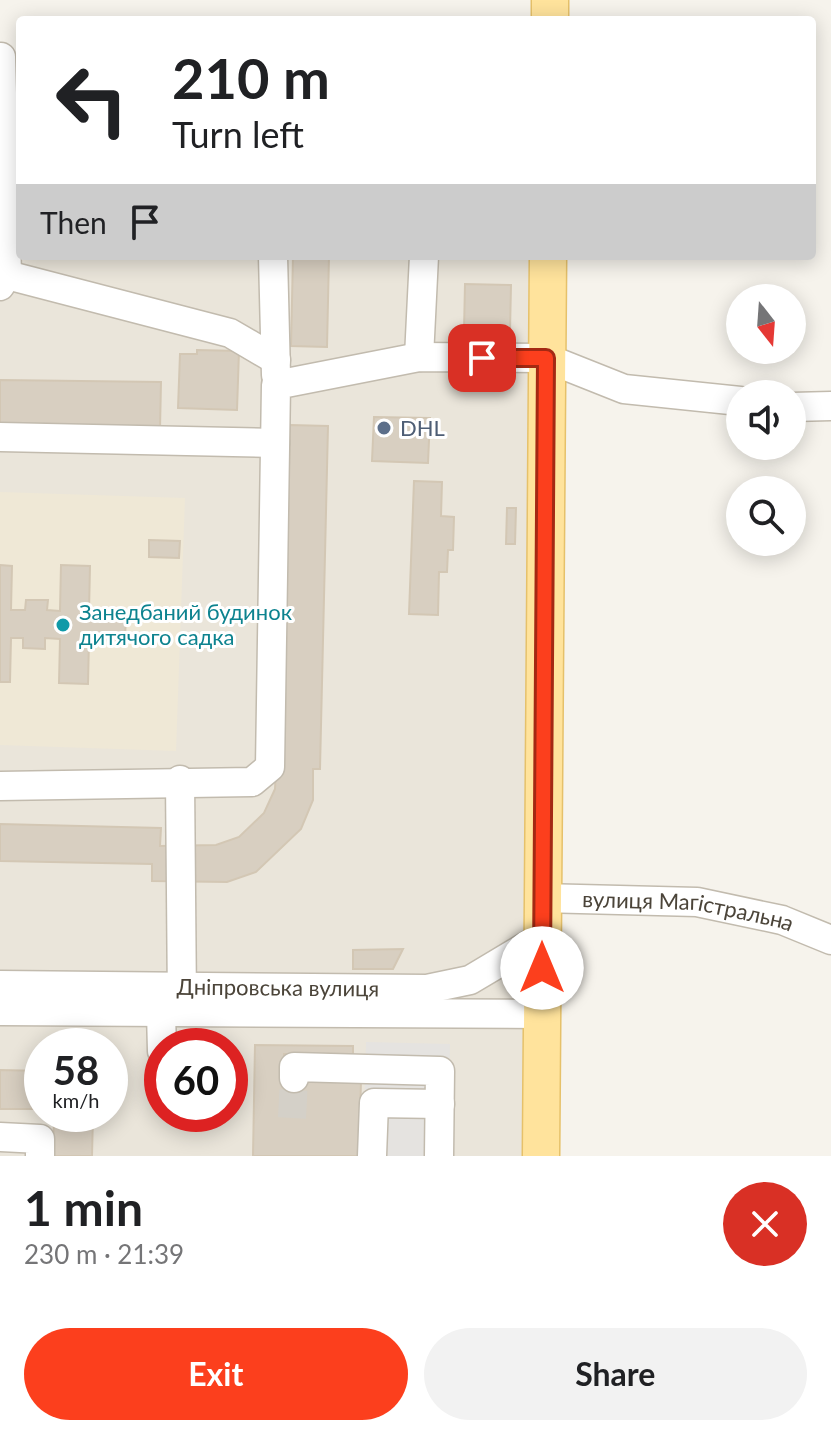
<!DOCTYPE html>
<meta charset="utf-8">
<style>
body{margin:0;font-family:Lato,sans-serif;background:#f2f2f2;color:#202124;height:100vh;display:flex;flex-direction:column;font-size:30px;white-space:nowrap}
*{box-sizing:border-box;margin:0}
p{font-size:26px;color:#757577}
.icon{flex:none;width:44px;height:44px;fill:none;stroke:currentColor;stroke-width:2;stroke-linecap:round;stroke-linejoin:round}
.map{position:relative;height:1156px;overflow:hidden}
.sheet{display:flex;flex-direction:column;background:#fff;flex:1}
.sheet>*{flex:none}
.guide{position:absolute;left:16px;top:16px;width:800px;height:244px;border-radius:8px;box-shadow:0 4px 20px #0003;background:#fff;color:#202124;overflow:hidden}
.needle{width:52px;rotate:163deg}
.buttons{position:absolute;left:726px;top:284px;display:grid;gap:16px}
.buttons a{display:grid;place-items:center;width:80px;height:80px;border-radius:50%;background:#fff;box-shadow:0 4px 20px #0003;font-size:40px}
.speed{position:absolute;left:24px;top:1028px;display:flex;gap:16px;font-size:40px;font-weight:700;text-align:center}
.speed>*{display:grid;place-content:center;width:104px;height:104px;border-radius:50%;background:#fff;box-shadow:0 4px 20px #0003;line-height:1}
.speed small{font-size:20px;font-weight:400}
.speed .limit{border:12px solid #d22;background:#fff;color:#111}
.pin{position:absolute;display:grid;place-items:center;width:68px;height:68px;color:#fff;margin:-34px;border-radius:16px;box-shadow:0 4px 12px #0006}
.me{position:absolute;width:88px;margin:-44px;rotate:0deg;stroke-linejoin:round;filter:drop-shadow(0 0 6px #0008)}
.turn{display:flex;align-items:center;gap:28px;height:168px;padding:0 24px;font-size:36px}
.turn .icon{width:104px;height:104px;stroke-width:2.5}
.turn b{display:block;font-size:56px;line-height:68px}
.then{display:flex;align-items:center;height:76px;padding:0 24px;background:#0003;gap:16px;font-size:30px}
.round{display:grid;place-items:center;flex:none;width:84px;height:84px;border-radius:42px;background:#f2f2f2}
.summary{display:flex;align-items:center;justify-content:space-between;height:136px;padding:0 24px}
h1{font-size:48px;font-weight:700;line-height:60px}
.cta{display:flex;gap:16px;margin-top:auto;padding:16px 24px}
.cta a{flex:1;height:92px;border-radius:48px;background:#fc3f1d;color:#fff;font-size:32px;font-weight:700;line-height:92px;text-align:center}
.cta a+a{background:#f2f2f2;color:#202124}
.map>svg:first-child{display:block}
.residential{fill:#eae5da;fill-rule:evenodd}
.education{fill:#efe8d6}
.parking{fill:#e5e3e0}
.building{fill:#d8cfc1;stroke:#d3c7b4;stroke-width:2}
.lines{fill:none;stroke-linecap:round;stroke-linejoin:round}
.minor-tunnel{stroke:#d4d0c8;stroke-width:28;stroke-dasharray:28 14;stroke-linecap:butt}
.minor-casing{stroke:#c2bbae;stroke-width:31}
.major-casing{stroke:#e6c16a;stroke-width:39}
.minor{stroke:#fff;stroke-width:28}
.major{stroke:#ffe39c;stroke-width:36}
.route-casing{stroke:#a42913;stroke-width:20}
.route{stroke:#fc3f1d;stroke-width:14}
.service-dot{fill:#5c6f8a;stroke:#fff;stroke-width:3}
.culture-dot{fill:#0f9aa8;stroke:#fff;stroke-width:3}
.labels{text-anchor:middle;stroke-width:6;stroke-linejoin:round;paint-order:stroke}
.service-label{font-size:22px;fill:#4e5e75;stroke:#fff;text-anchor:start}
.culture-label{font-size:22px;fill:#0d838f;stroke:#fff;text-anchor:start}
.street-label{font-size:22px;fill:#4b4439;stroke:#fff}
</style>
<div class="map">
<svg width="831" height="1156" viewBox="0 0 831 1156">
<rect width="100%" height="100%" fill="#f6f3ec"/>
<path class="residential" d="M0,51L20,55V256H531L524,1156H0ZM42,1046H110V1114H42ZM162,1046H230V1114H162Z"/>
<path class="education" d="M0,492L185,498L176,751L0,745Z"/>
<path class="parking" d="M366,1042L450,1044L448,1156H363Z"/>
<g class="building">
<path d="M293,256H329L327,347L291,346Z"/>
<path d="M465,284L511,285L510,331H464Z"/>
<path d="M197,350L239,351L237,410L178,408L180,354H197Z"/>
<path d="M0,380L161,382L160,429L0,427Z"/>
<path d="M374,417L430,418L428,463L372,461Z"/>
<path d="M290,425L328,426L320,769H313V800L301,829L256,872L227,882L152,881V864L0,861V824L161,828L160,846L216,845L239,837L264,813L275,789L276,768H282Z"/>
<path d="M414,481L442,482L441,516L454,517L453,550H448L447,572H439L438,615L409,614Z"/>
<path d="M507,508H516L515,544H506Z"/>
<path d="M149,540L180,541L179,558L149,557Z"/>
<path d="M0,565L12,566L11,610H25L26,600H48L47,610L60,611L61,565L90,566L89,612H126L125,641L89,640L88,684L59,683L60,639L45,638V649L23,648V638H11L10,682H0Z"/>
<path d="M403,949L393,969H353V950Z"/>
<path d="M255,1045L353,1046V1055L284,1054V1078L361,1080L359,1156H253Z"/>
<path d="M0,1070L42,1071V1109H0Z"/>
<path d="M54,1114H93L92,1156H53Z"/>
</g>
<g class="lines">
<path class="minor-tunnel" d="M292,1118L294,1078"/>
<defs>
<g id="minor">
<path d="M273,256L276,375"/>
<path d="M7,275L230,333L276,360"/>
<path d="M0,286L7,275L1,57"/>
<path d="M419,357L424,256"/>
<path d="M792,407L831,406"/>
<path d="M0,437L275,443"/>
<path d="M180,780L182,1004"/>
<path d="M0,786L252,782L270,767L276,385L419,357L546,358L624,389L740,401"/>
<path id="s1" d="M541,898L697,902L782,920L831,940"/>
<path id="s2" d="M0,985L427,989L470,980L542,937"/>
<path d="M0,1011L542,1014"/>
<path d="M161,1012L162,1051"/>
<path d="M294,1078V1067L440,1071L439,1156"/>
<path d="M0,1137L40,1139V1156"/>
<path d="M372,1156L374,1103L440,1104"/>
</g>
<g id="major">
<path d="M550,20V0"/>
<path d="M541,1156L548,256"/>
</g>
</defs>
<use href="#minor" class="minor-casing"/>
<use href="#major" class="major-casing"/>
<use href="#minor" class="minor"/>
<use href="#major" class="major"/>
</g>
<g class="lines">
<defs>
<path id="route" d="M482,358H546L542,968"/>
</defs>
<use href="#route" class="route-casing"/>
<use href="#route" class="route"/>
</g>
<circle class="service-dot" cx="384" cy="428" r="8"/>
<circle class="culture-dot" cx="63" cy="625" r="8"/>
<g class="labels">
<g class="service-label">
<text x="400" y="436">DHL</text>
</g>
<g class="culture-label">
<text x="79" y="620">Занедбаний будинок<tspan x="79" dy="25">дитячого садка</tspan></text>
</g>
<g class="street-label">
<text dy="8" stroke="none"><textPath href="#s1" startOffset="148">вулиця Магістральна</textPath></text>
<text dy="8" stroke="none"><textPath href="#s2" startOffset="278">Дніпровська вулиця</textPath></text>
</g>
</g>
</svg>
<div class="buttons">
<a><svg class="needle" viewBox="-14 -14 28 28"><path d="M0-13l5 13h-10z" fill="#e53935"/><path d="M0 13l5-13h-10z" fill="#757577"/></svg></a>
<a><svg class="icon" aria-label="sound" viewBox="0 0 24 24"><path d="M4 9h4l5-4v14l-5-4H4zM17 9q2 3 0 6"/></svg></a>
<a><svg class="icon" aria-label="search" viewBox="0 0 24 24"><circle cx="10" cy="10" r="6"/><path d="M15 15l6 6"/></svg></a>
</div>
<div class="speed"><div>58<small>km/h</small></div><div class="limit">60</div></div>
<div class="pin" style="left:482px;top:358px;background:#d93025"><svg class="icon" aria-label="arrive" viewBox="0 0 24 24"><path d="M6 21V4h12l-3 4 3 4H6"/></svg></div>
<svg class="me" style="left:542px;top:968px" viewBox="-20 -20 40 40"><circle r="19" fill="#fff"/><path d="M0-13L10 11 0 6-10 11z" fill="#fc3f1d"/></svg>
<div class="guide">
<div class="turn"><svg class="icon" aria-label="left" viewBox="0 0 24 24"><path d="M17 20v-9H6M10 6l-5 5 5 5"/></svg><div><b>210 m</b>Turn left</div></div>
<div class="then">Then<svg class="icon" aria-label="arrive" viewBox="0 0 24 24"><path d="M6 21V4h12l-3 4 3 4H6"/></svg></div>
</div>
</div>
<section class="sheet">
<div class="summary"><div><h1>1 min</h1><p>230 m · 21:39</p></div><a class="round" style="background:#d93025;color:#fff"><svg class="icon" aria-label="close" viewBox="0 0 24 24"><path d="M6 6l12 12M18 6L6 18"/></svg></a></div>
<div class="cta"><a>Exit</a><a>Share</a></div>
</section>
